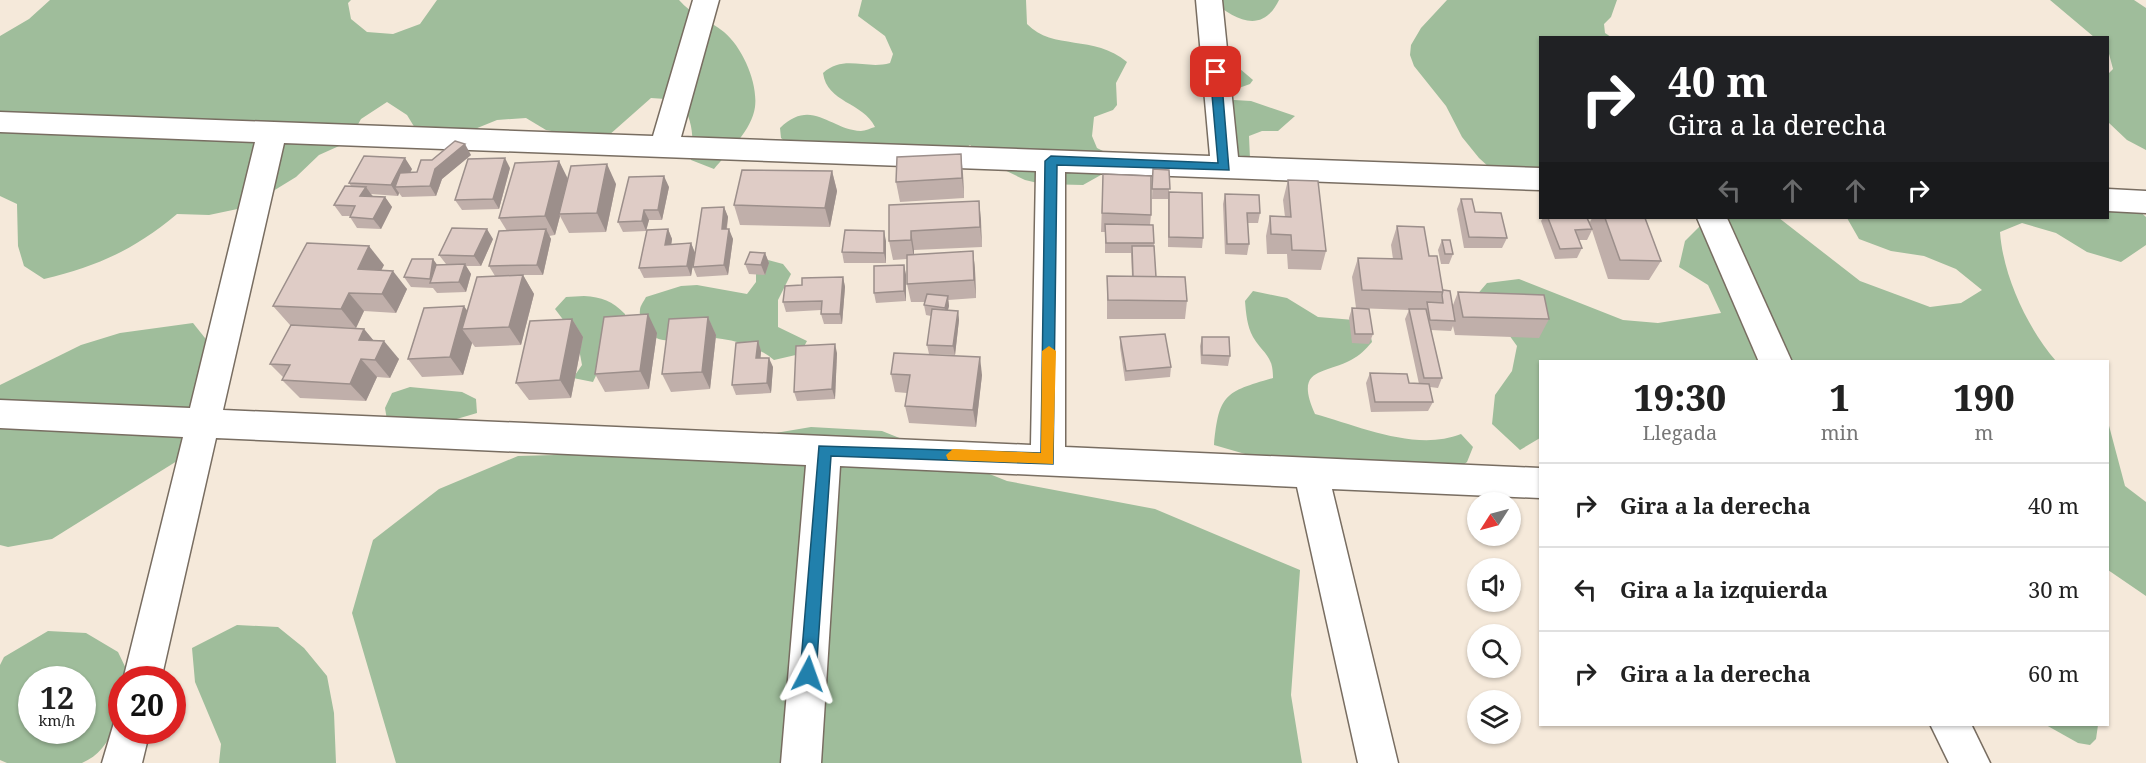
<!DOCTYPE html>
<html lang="es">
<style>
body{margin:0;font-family:"Noto Serif",serif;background:#f6f6f6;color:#222;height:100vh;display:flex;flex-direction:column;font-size:22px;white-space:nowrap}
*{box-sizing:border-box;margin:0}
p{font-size:20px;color:#767676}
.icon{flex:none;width:33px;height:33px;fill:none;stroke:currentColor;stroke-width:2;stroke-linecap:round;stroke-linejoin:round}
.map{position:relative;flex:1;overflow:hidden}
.sheet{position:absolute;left:1539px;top:360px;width:570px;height:366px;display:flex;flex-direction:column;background:#fff;border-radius:0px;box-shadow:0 2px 4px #0004}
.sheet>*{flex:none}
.guide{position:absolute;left:1539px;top:36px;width:570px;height:183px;border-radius:0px;box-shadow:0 2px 4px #0004;background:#202124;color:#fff;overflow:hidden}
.needle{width:39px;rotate:234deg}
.buttons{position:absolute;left:1467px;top:492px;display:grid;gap:12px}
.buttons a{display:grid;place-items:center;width:54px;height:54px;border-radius:50%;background:#fff;box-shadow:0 2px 4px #0004;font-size:30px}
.speed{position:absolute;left:18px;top:666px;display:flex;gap:12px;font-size:30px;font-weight:700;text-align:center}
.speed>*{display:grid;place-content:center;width:78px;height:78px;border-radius:50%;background:#fff;box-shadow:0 2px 4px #0004;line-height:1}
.speed small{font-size:15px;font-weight:400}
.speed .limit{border:9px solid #d22;background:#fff;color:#111}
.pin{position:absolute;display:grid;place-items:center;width:51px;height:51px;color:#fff;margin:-26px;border-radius:12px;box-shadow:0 3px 9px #0006}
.me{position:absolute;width:66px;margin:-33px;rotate:4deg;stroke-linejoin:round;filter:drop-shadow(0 0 4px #0008)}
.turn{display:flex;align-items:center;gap:21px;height:126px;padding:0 30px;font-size:27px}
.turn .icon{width:78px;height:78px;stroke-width:2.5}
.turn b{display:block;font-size:42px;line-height:51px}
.lanes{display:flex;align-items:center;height:57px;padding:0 30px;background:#0003;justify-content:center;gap:30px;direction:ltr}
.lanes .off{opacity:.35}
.eta{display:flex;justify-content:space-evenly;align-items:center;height:102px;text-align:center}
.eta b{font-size:36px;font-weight:800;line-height:42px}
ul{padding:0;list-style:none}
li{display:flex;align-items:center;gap:18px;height:84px;padding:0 30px;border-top:2px solid #e0e0e0}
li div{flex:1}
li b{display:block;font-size:22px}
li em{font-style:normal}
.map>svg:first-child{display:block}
.forest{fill:#9fbd9b;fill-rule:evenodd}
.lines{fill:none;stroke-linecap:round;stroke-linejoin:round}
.minor-casing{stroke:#786d61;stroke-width:3}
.minor{fill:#fff;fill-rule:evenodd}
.wall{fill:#c0afaa}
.shaded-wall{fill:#9c8f8b}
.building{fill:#dfccc6;stroke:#9c8f8b;stroke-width:1.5}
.route{fill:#2180ac;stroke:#155370;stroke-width:1.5}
.slow{fill:#f59e0b}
</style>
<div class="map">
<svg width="2146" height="763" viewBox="0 0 2146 763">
<rect width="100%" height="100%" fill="#f5e9da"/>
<g class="forest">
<path d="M50,0H351L348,3L351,19L367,32L393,34L420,24L437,0H679C692,15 709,20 724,32C743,48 758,83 755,107C752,130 728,152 714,169L691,160C694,136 693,121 680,100L651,98L608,136L575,135L546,130L526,118L497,120L438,144L418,133L407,115L387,102L361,119L348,142L319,155L296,177L247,207L209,215L177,214C134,250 98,266 44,279L24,266L18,246L17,204L0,196V36L29,19Z"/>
<path d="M862,0H1026L1027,24C1053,51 1094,34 1127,62L1116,83L1117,105L1113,110L1094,117L1092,136L1097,148L1109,154L1108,171L1083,185L1042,184L1025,180L996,166L970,145L939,165L790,146L781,138L780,128C812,97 830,130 861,131C865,131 871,128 875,127C863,102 827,103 823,73C844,54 866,70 890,63L893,54L885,36L858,16Z"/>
<path d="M1211,0H1279C1262,35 1235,20 1211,0Z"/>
<path d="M1447,0H1617L1611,17L1604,24L1605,33L1611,37L1540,38V186L1501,178L1479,158L1462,137L1446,106L1414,66L1410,55L1411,45L1421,28Z"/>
<path d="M2050,0H2134L2146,8V150L2127,140L2108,122V74L2113,69L2108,50V38L2094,37Z"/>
<path d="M1220,58L1233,63L1253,80L1250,84L1225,93Z"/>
<path d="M1234,100L1251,101L1295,116L1278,131H1262L1249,136L1250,159L1234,160L1224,106Z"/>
<path d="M2108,195L2137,209L2146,217V245L2121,262L2087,252L2056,233L2022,223L2000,232C2003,276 2028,329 2056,361L1540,362V438L1520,450L1492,424L1495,395L1512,371L1517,346L1499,321L1469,304L1487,283L1519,279L1623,320L1658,323L1721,313L1708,285L1679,267L1685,241L1708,218H1779L1860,281L1930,307L1961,303L1982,290L1956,269L1924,256L1891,251L1859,239L1847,218H2108Z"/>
<path d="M768,260L783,264L791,274L778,300V327L807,341L800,354L774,360C754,343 723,337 696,337C685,337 673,342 663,340C651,339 638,322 640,310C640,306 644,301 646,297L681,286L697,285L747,294L756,282V270Z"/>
<path d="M1253,291L1287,298L1318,317L1354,320L1369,328L1372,342C1366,349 1359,356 1351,360C1323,375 1294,367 1315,414C1359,426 1416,452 1461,434L1473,447L1467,462L1441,481L1266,460L1214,445C1219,394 1225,392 1273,378C1273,355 1264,355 1253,337C1247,326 1246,313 1245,301Z"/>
<path d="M584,296C602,297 612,301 625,314L626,328L600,367L593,382L573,378L582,365L577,338L555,309L566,297Z"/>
<path d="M193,323L209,343L185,456L52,539L8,547L0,545V385L81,345L120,333Z"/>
<path d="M410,387L462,392L476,399L477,413L433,426L387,420L385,408L392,393Z"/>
<path d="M2108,422L2125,486L2146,502V596L2108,570Z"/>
<path d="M811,427L882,431L1007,481L1155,509L1300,570L1291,695L1302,763H396L352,613L373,540L439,489L518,456L664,452Z"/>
<path d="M237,625L278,627L304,648L327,676L334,713L336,763H219L221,744L195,682L192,648Z"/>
<path d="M48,631L86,633L118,652L131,679L122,680C121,710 115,749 82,763C71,763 22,763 7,763L0,760V665L4,657ZM32,680H82V730H32Z"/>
<path d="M2046,725H2098L2096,739L2090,745L2078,743Z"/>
</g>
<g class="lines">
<defs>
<g id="minor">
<path d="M693,0H719L681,137L1210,156L1196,0H1222L1238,157L1540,168V190L1065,172V447L1540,468V498L1332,489L1398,763H1358L1297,487L840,466L821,763H781L806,465L216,438L161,680H123L183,437L0,428V400L190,408L255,142L0,132V112L653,136ZM284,143L1036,171L1031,445L223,410Z"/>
<path d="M2108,189L2146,191V213L2108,211Z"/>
<path d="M1697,218H1727L1792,362H1759Z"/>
<path d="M122,714V730H150L142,763H102L116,716Z"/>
<path d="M1930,724H1971L1990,763H1949Z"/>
</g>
</defs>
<use href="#minor" class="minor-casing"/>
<use href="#minor" class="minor"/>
</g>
<g class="wall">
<path d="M471,155L442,179L436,196L402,197L399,193L398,196L371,194L373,196L385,197L392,207L381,229L357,228L350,217V216H342L334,205L351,186L349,183L412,169L410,172H417L432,160Z"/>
<path d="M559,161L567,179L616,184L606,232L569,233L560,216L555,235L549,236L551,239L543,275H523L534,294L521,345L475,347L472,343L463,375L422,377L408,359L468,311L495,276L489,266L507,231L499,218Z"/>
<path d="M510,168L499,209L462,210L455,200Z"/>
<path d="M1153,169L1169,170V192L1203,238L1202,248L1168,247V199H1152Z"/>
<path d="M832,171L837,191L830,227L740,225L734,205Z"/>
<path d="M963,174L964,198L900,202L896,182Z"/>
<path d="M1103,174L1151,215L1150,225L1154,243L1156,277L1187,301L1185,319H1107V276L1132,277L1131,253H1105V232H1101Z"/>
<path d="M1288,180L1326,251L1321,270L1288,269L1287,254H1267L1266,236L1270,216L1285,217L1283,200Z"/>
<path d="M669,187L662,220H649L646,231L623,232L618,222Z"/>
<path d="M1225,194L1260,213L1258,223H1248L1249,244L1247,255L1225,254L1223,204Z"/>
<path d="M1461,199L1475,212L1507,238L1502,248H1464L1457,209Z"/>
<path d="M979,201L982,247L914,250V255L973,251L975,270L976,298L948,300L949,306L948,310L958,311L959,320L955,355L929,354L927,345L931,316L926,315L924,305L925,302H911L907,284V259L893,260L889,241Z"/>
<path d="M724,207L728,217L727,229L733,239L728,275L697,277L693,267Z"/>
<path d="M1543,218H1587L1590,222L1592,218H1645L1661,261L1649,280L1608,279L1592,230L1587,240H1579L1582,248L1577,258L1555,259L1541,221Z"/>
<path d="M1397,226L1429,256L1443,290L1453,305L1458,292L1549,319L1539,338L1455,335L1453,326L1451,331L1431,330L1442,378L1438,388L1430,387L1433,402L1428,411L1371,412L1366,383L1370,373L1409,383L1419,384L1405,319L1409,310L1356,308L1352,277L1358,258L1393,259L1391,245Z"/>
<path d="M668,229L672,239L671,244L691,243L695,253L691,276L644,278L639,268Z"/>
<path d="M493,239L481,266H466L471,274L466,292L437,293L433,288L411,287L404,277L433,259L437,265L446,264L439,255Z"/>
<path d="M1442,240L1453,254L1449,264H1441L1438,250Z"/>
<path d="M886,241V263H844L842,252Z"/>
<path d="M765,253L769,263L765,275L749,274L745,264Z"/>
<path d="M384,265L381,270L407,289L396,313L364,311L356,328L290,325L273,306Z"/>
<path d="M904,265L906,275V301L876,303L874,293Z"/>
<path d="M843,277L845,287L842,324H824L821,314V310L786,312L783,302L802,285Z"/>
<path d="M1352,308L1373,334L1369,344L1352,343L1349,318Z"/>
<path d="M708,317L716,335L710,389L671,392L662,374Z"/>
<path d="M572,319L583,337L571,398L529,400L516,383Z"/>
<path d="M364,329L373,340L399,359L390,378L377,377L366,401L300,398L282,380L284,378L270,364Z"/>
<path d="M657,333L649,389L605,392L595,374Z"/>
<path d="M1120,337L1171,367L1170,377L1125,381L1120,347Z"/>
<path d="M1202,337L1230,356L1228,366L1201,364L1200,346Z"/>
<path d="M758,341L761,351L760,358L773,367L771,393L736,395L732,385Z"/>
<path d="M837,353L835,399L797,401L794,392Z"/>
<path d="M891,374L982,375L976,427L909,423L905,406L907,393L895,392Z"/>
</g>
<g class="shaded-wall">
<path d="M465,144L471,155L442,179L436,196L430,186L435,169Z"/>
<path d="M961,154L963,174L964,198L962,178Z"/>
<path d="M405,158L412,169L403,187H395L399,193L398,196L391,185Z"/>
<path d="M505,158L510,168L499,209L493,199Z"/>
<path d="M559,161L569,181L559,214L560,216L555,235L545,216Z"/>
<path d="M607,164L616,184L606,232L597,213Z"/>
<path d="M832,171L837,191L830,227L825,208Z"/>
<path d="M664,176L669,187L662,220L658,210Z"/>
<path d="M366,187L373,197L360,196Z"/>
<path d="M385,197L392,207L381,229L373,219Z"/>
<path d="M979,201L981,220L982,247L980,227Z"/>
<path d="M724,207L728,217L725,239L722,229Z"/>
<path d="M644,210L649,220L646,231L642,221Z"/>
<path d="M487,229L493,239L481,266L474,256Z"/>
<path d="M546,229L551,239L543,275L537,265Z"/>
<path d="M668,229L672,239L670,255L665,245Z"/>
<path d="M729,229L733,239L728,275L724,265Z"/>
<path d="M884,231L886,241V263L884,253Z"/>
<path d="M911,231L914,250V259L911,240Z"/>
<path d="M691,243L695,253L691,276L687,266Z"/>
<path d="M369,246L384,265L373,287L358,269Z"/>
<path d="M973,251L975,270L976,298L974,280Z"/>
<path d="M765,253L769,263L765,275L761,265Z"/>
<path d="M433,259L440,269L430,279Z"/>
<path d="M465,264L471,274L466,292L459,282Z"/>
<path d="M904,265L906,275V301L904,291Z"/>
<path d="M393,271L407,289L396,313L382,294Z"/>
<path d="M523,275L534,294L521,345L509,327Z"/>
<path d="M843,277L845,287L842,324L840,314Z"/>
<path d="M349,293L364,311L356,328L341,309Z"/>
<path d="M948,296L949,306L946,317L945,308Z"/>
<path d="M464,306L477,325L462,329L472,343L463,375L450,357Z"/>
<path d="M958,311L959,320L955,355L953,346Z"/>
<path d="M648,314L657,333L649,389L640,371Z"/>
<path d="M708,317L716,335L710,389L702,372Z"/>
<path d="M572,319L583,337L571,398L560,380Z"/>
<path d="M364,329L379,347L359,340Z"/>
<path d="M384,341L399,359L390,378L375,360Z"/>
<path d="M758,341L761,351L760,368L756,358Z"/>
<path d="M835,344L837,353L835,399L832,389Z"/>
<path d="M980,357L982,375L976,427L973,410Z"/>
<path d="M769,358L773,367L771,393L767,383Z"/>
<path d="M361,359L377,377L366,401L350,384Z"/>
</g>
<g class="building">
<path d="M455,141L465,144L435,169L430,186L395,187L400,173L417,172L421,160H432Z"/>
<path d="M961,154L962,178L896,182L897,157Z"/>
<path d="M364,156L405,158L391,185L349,183Z"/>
<path d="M505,158L493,199L455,200L468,159Z"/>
<path d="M559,161L545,216L499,218L515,163Z"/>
<path d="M607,164L597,213L559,214L571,166Z"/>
<path d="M1153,169L1169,170L1170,189H1152Z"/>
<path d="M742,170L832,171L825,208L734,205Z"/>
<path d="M1103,174L1151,176V215L1102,213Z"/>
<path d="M664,176L658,210H644L642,221L618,222L629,177Z"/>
<path d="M1288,180L1318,181L1326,251L1292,250L1291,235L1271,234L1270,216L1291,217Z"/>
<path d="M345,186L366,187L360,196L385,197L373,219L350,217L355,206L334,205Z"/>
<path d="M1169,192L1202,193L1203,238L1169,237Z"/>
<path d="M1225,194L1259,195L1260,213H1247L1249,244H1227Z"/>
<path d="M1461,199H1472L1475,212L1501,213L1507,238L1469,237Z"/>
<path d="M979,201L980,227L911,231V240L889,241V205Z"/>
<path d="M724,207L722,229H729L724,265L693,267L702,208Z"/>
<path d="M1548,218H1587L1592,229L1575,230L1582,248L1560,249Z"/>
<path d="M1605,218H1645L1661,261L1620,260Z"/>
<path d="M1105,224L1153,225L1154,243H1106Z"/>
<path d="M1397,226L1424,227L1429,256H1437L1443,292L1362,290L1358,258L1402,259Z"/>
<path d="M452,228L487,229L474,256L439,255Z"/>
<path d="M546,229L537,265L489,266L499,231Z"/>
<path d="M668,229L665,245L691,243L687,266L639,268L647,230Z"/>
<path d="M845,230L884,231V253L842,252Z"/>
<path d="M1442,240H1450L1453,254H1445Z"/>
<path d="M307,243L369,246L358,269L393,271L382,294L349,293L341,309L273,306Z"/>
<path d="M1132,246H1154L1156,277H1133Z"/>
<path d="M973,251L974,280L907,284V255Z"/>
<path d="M750,252L765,253L761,265L745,264Z"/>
<path d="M412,259H433L430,279L404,277Z"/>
<path d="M465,264L459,282L430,283L436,265Z"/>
<path d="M904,265V291L874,293V266Z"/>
<path d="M523,275L509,327L462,329L477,277Z"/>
<path d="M1107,276L1185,277L1187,301L1108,300Z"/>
<path d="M843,277L840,314H821L822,301L783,302L785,286L802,285V278Z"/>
<path d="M1443,290L1450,291L1455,321L1430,320L1427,302L1443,303L1442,295Z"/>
<path d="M1458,292L1544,295L1549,319L1463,317Z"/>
<path d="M927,294L948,296L945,308L924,305Z"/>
<path d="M464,306L450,357L408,359L424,308Z"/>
<path d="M1352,308L1369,309L1373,334H1355Z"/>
<path d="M932,309L958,311L953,346L927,345Z"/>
<path d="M1409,309H1426L1442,378H1424Z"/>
<path d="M648,314L640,371L595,374L604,317Z"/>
<path d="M708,317L702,372L662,374L669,319Z"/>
<path d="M572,319L560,380L516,383L530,321Z"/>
<path d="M291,325L364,329L359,340L384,341L375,360L361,359L350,384L282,380L290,365L270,364Z"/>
<path d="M1165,334L1171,367L1126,371L1120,337Z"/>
<path d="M1202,337H1229L1230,356L1202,355Z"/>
<path d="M758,341L756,358H769L767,383L732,385L736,343Z"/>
<path d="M835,344L832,389L794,392L796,346Z"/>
<path d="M894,353L980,357L973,410L905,406L910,375L891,374Z"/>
<path d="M1370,373L1407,374L1409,383L1429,384L1433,402H1375Z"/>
</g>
<path class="route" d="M1216,68L1221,72L1229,170L1057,165L1053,464L831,456L816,674L814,679L808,681L802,679L800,674L819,446L1041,453L1045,161L1051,156L1218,163L1210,72Z"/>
<path class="slow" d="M1049,346L1056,351L1053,464L948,460L946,455L953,449L1041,453L1042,351Z"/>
</svg>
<div class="buttons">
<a><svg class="needle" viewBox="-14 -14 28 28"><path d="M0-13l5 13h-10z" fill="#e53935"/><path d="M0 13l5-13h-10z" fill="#767676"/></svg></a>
<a><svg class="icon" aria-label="sound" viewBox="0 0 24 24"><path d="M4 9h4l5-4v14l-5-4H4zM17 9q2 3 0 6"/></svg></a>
<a><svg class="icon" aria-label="search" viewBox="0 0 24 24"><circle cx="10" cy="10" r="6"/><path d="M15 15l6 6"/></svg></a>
<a><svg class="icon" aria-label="layers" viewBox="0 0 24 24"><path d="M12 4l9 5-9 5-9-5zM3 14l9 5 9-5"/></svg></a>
</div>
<div class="speed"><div>12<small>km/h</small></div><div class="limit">20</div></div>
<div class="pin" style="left:1216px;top:72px;background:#d93025"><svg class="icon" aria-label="arrive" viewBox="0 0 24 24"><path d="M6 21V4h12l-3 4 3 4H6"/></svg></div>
<svg class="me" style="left:808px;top:674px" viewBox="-20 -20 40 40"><path d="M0-17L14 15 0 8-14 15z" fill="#2180ac" stroke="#fff" stroke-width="4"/></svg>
<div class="guide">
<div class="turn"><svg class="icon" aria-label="right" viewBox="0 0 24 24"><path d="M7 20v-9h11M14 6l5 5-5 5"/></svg><div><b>40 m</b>Gira a la derecha</div></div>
<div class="lanes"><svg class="icon off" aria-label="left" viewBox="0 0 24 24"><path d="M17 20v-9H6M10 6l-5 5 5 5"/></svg><svg class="icon off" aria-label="ahead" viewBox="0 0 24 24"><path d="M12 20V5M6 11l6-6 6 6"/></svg><svg class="icon off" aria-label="ahead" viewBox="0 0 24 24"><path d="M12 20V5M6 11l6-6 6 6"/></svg><svg class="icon" aria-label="right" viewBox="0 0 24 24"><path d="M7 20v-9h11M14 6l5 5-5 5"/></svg></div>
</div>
<section class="sheet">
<div class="eta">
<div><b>19:30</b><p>Llegada</p></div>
<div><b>1</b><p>min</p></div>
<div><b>190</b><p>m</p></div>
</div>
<ul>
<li><svg class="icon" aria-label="right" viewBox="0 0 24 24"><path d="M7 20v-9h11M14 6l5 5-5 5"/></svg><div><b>Gira a la derecha</b></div><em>40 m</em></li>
<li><svg class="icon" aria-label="left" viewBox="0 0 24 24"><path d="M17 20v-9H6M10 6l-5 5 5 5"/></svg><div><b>Gira a la izquierda</b></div><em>30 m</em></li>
<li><svg class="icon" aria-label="right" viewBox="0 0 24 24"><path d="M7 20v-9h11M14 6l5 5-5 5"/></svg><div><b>Gira a la derecha</b></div><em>60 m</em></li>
</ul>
</section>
</div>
